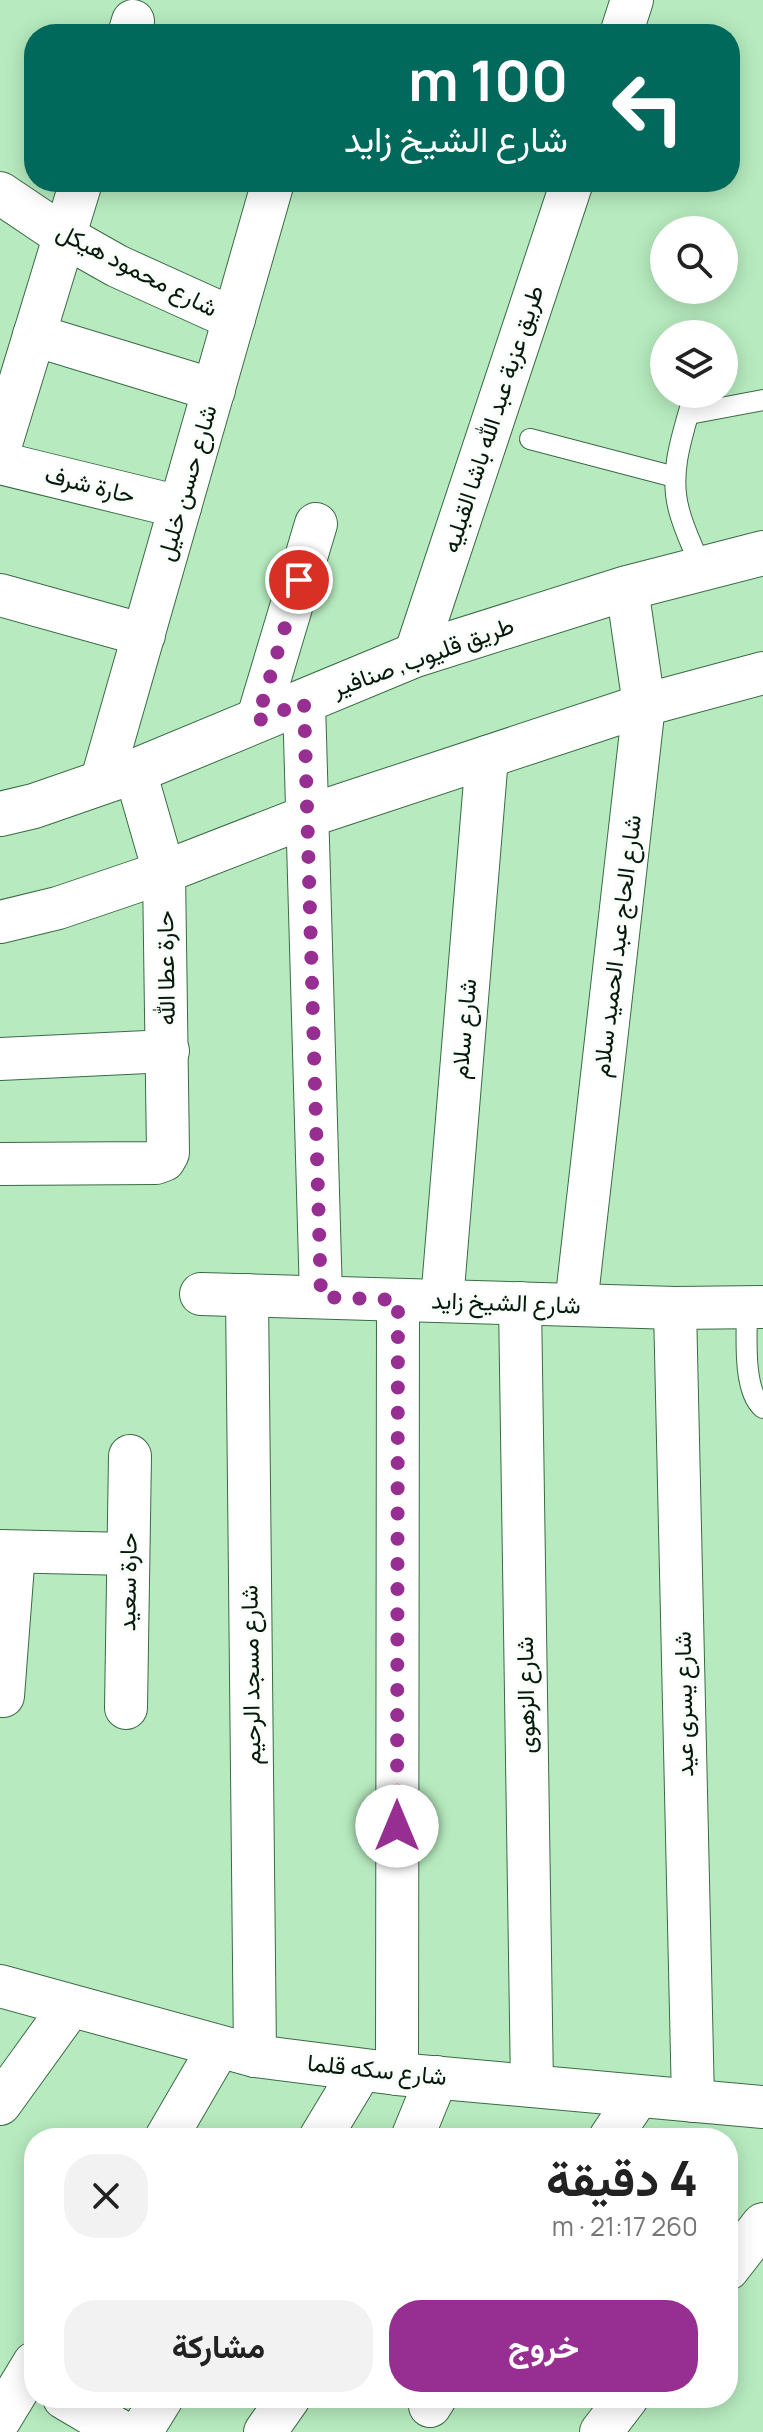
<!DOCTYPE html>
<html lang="ar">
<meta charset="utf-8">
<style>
body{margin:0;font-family:Manrope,Vazirmatn,sans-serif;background:#f2f2f2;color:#222;direction:rtl;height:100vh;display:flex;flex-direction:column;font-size:30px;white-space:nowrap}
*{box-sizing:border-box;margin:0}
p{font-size:26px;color:#767676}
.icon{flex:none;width:44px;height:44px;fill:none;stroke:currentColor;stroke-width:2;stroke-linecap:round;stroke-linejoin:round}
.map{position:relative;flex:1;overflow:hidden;direction:ltr}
.side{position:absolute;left:24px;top:2128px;width:714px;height:280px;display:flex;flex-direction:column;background:#fff;border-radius:32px;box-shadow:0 4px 20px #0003;direction:rtl}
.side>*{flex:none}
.hud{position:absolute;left:24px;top:24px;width:716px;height:168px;border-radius:32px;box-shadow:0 4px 20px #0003;direction:rtl;background:#00695c;color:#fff;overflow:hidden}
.controls{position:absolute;left:650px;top:216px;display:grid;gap:16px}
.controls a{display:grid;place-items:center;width:88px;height:88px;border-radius:50%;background:#fff;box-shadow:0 4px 20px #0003;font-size:40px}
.pin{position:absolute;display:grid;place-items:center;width:68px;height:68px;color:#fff;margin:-34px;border:4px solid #fff;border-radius:50%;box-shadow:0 2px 8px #0007}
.me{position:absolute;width:88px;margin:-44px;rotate:0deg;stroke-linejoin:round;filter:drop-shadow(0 0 6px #0008)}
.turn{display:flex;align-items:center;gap:28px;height:168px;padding:0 40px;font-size:36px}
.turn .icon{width:104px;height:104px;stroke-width:2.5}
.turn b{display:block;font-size:56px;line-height:68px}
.round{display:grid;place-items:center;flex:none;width:84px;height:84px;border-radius:32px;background:#f2f2f2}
.headline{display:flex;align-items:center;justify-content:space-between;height:136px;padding:0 40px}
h1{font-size:48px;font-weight:700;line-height:60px}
.cta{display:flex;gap:16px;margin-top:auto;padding:16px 40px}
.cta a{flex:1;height:92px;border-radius:32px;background:#972f92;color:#fff;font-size:32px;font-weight:700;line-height:92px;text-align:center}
.cta a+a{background:#f2f2f2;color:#222}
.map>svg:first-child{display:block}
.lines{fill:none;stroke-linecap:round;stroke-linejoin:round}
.lane-casing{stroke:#3a6b45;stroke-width:22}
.street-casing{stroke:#3a6b45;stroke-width:44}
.secondary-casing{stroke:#3a6b45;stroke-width:46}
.lane{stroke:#fff;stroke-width:20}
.street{stroke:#fff;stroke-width:42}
.secondary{stroke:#fff;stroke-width:44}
.route{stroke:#972f92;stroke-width:14;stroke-dasharray:0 25.2}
.labels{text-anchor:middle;stroke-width:6;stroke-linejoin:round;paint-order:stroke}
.street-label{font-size:24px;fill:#06190a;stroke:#f9fefa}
</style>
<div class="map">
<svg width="763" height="2432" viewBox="0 0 763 2432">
<rect width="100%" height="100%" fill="#b7ebbf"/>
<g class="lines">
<defs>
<g id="lane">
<path d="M694,394C684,431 668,471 679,510C684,530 694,549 701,568"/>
<path d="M689,414L763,400"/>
<path d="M530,439L675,477"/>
<path d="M747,1307C747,1333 742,1391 763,1408"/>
</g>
<g id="street">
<path d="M129,34L133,21"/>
<path d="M621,34L632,0"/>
<path d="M0,193L64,236L117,266L234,319"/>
<path d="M34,335L214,390"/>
<path d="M0,447L81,182"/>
<path d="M0,463L180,507"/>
<path d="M0,595L144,635"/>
<path d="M415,655L572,182"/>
<path d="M304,702L321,1297"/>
<path d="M257,721L316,524"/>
<path d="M101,783L273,182"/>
<path d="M0,922L58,908L164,872L308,816L644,705L763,673"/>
<path d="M0,1059L168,1051"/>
<path d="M0,1164L156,1163L164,1160L168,1153L164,872L135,771"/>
<path d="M201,1294L675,1308L763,1307"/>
<path d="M247,1295L255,2056"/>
<path d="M442,1301L487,757"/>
<path d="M520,1303L532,2086"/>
<path d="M576,1305L644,705L627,588"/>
<path d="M675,1308L693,2101"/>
<path d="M0,1551L128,1554"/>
<path d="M3,1696L14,1552"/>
<path d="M126,1708L130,1456"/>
<path d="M0,1986L255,2056L397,2074L763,2107"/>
<path d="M397,2074L398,1300"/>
<path d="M0,2104L70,2007"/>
<path d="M166,2138L219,2047"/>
<path d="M320,2138L361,2070"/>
<path d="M412,2138L437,2077"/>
<path d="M610,2138L638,2096"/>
<path d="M728,2269L763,2224"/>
<path d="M64,2398L122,2432"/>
<path d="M430,2406L435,2398"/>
<path d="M0,2419L34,2363"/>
<path d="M141,2432L162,2398"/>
<path d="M265,2432L289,2398"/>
<path d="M601,2432L627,2398"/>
</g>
<path id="secondary" d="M0,814L34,806L135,771L415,655L627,588L763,553"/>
</defs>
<use href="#lane" class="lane-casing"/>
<use href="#street" class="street-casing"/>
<use href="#secondary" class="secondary-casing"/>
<use href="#lane" class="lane"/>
<use href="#street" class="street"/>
<use href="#secondary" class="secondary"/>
</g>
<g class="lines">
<path class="route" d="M299,580L257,721L304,702L321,1297L398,1300L397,1826"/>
</g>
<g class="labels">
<g class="street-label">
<text transform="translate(137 270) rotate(27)" y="8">شارع محمود هيكل</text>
<text transform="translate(493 419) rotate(-72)" y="8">طريق عزبة عبد الله باشا القبليه</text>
<text transform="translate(187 483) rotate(-74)" y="8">شارع حسن خليل</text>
<text transform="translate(90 485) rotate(14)" y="8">حارة شرف</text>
<text transform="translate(423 657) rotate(-20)" y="8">طريق قليوب, صنافير</text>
<text transform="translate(617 946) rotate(-83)" y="8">شارع الحاج عبد الحميد سلام</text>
<text transform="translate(166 968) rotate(-91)" y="8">حارة عطا الله</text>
<text transform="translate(464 1029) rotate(-85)" y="8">شارع سلام</text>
<text transform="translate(506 1303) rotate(2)" y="8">شارع الشيخ زايد</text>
<text transform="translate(128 1582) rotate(-89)" y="8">حارة سعيد</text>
<text transform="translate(251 1675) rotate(-91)" y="8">شارع مسجد الرحيم</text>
<text transform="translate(526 1695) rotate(-91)" y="8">شارع الزهوى</text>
<text transform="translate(684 1704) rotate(-91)" y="8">شارع يسرى عيد</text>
<text transform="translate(377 2070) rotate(6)" y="8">شارع سكه قلما</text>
</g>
</g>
</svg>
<div class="controls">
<a><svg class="icon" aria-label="search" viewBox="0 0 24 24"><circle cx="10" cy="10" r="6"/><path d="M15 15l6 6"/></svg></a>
<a><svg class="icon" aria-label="layers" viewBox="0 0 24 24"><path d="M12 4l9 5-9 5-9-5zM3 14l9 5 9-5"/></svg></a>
</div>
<div class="pin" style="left:299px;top:580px;background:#d93025"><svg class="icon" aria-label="arrive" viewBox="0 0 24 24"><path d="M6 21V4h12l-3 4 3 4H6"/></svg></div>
<svg class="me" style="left:397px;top:1826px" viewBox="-20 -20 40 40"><circle r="19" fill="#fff"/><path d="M0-13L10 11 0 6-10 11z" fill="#972f92"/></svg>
<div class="hud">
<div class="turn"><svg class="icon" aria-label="left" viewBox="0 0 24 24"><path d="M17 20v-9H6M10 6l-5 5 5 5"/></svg><div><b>100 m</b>شارع الشيخ زايد</div></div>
</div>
<section class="side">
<div class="headline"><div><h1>4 دقيقة</h1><p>260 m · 21:17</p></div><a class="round"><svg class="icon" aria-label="close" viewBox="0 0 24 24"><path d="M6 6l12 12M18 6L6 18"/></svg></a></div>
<div class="cta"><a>خروج</a><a>مشاركة</a></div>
</section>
</div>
